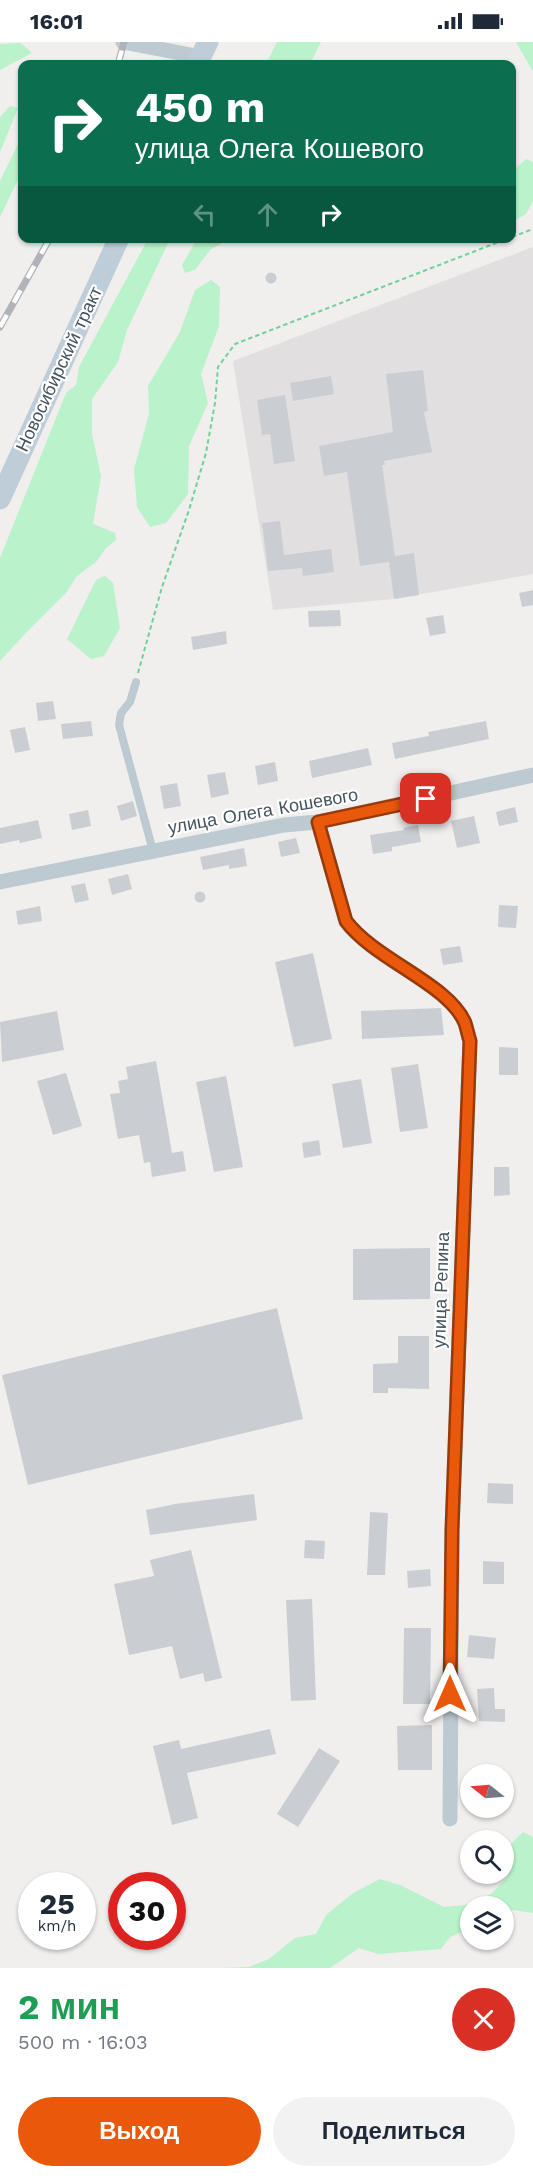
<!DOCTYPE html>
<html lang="ru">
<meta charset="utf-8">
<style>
body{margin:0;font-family:"Work Sans",sans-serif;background:#f2f2f3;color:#1f2937;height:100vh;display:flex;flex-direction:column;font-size:22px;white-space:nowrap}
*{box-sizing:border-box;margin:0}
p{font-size:20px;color:#747a83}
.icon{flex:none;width:33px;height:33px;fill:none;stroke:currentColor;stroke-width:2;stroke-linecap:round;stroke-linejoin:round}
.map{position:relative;height:1926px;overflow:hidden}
.drawer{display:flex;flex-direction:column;background:#fff;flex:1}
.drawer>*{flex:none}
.hud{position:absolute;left:18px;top:18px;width:498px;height:183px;border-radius:12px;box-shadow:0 2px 4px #0004;background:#0b6e4f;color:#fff;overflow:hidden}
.needle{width:39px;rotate:287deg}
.fabs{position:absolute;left:460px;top:1722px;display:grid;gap:12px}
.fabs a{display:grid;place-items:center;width:54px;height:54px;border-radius:50%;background:#fff;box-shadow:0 2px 4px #0004;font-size:30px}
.speed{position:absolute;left:18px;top:1830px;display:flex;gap:12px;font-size:30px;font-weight:700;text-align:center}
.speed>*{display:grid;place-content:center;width:78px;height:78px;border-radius:50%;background:#fff;box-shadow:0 2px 4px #0004;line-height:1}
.speed small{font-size:15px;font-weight:400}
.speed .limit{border:9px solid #d22;background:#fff;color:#111}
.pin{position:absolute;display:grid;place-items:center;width:51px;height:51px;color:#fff;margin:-26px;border-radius:12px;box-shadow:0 3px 9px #0006}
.me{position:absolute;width:66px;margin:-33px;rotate:0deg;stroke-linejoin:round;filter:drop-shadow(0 0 4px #0008)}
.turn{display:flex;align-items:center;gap:21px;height:126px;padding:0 18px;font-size:27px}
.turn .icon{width:78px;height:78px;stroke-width:2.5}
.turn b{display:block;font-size:42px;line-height:51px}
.lanes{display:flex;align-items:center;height:57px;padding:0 18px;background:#0003;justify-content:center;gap:30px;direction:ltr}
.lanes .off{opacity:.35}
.round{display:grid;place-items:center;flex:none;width:63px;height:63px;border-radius:32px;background:#f2f2f3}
.headline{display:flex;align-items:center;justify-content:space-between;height:102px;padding:0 18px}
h1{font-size:36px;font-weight:700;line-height:45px;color:#1e9e55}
.action{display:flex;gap:12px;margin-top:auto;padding:12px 18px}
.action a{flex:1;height:69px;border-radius:36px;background:#ea580c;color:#fff;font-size:24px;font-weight:700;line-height:69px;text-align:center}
.action a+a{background:#f2f2f3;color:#1f2937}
.status{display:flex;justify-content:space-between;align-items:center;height:42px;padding:0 30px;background:#fff;direction:ltr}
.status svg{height:16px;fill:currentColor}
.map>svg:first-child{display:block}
.education{fill:#e2dfe0}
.green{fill:#b9f2cb}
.building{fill:#caced3}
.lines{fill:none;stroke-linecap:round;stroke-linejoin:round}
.path{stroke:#6ed29a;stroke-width:2;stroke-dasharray:4.5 3;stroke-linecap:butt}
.service{stroke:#bdcad1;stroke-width:8}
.minor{stroke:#bdcad1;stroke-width:15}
.secondary{stroke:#bfcdd9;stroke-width:21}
.rail-casing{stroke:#b0b4b9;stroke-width:7}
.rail{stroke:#fff;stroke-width:4.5;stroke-dasharray:14;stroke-linecap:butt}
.route-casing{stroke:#983908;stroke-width:15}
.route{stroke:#ea580c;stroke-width:10}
.labels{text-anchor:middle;stroke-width:4.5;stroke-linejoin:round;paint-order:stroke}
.street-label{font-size:18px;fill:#45535d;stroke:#fff}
</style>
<div class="status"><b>16:01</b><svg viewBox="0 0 49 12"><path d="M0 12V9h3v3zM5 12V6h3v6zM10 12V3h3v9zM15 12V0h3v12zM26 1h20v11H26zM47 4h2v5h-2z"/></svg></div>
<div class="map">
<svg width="533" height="1926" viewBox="0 0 533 1926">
<rect width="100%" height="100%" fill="#f1eeee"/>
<path class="education" d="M533,205V532L394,557L273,568L233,319Z"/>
<g class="green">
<path d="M277,0H321L310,22H266Z"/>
<path d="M516,0H533V28H532Z"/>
<path d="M21,1L32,11L0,28V2Z"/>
<path d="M10,64L18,66L0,110V75Z"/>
<path d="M22,94V129L0,175V139Z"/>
<path d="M526,117L533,120V159L526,172L512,180V130Z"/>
<path d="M148,197H170L127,288L118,320L92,357V392L101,434L93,482L115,491L116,498L106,506L96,520L77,534L66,551L23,594L0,619V516L66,351L76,343L79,325Z"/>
<path d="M197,197H229L210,208L195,228L185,231L182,223Z"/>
<path d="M211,238L220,245L219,284L201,332L208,361L189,404L188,452L166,481L150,485L137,465L134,427L149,372L148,344L180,290L195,248Z"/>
<path d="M105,534L113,541L120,586L104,614L91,617L67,597L96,538Z"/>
<path d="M523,1790L533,1795V1871L513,1868L504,1872V1864H471V1886L450,1895L441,1907L378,1912L359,1906L330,1926H221L249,1925L269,1917L295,1896L316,1892L326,1873L353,1851L380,1837L400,1843L444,1865L465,1863L491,1852L508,1834L510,1803Z"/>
</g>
<g class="building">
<circle cx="271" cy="236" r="5.5"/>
<path d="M423,328L428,369L424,370L432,410L384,419L385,423H382L395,514L414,511L419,553L394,557L389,520L360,524L347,430L324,434L319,404L393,390L386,332Z"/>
<path d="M331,334L334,352L293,359L290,341Z"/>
<path d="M285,353L295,419L274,422L270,392L262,393L257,358Z"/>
<path d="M280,479L284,513L331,507L334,530L303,534L302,526L268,529L262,481Z"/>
<path d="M533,548V563L522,565L519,551Z"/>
<path d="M340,568L341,584L309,585L308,569Z"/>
<path d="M443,573L446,591L430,594L426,576Z"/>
<path d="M226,589L227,602L193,608L191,595Z"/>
<path d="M53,659L56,677L38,679L36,661Z"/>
<path d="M91,679L93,694L63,697L61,682Z"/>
<path d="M486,679L489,697L395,717L392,701L429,694L428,690Z"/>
<path d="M25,685L30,708L15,711L10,688Z"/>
<path d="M368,706L372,723L312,736L309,719Z"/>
<path d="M275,720L278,739L258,743L255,724Z"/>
<path d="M225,730L229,752L211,756L207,733Z"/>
<path d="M177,741L181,764L164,767L160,744Z"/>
<path d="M133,759L137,774L121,779L117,764Z"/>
<path d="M515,765L518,780L499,784L496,770Z"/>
<path d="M88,768L91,784L72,788L69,772Z"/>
<path d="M474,774L480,801L457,806L451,779Z"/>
<path d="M38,778L42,796L20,801L19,798L0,802V786Z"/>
<path d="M418,783L421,800L392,805V809L373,812L370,793L404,788L403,786Z"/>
<path d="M296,796L300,811L281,815L278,800Z"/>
<path d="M244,806L247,824L229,827V823L203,828L200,815Z"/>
<path d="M128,832L132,847L112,853L108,837Z"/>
<path d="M85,841L89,858L75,861L71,844Z"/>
<circle cx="200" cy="855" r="5.5"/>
<path d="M499,863L518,864L516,886L498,885Z"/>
<path d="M40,864L42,879L18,883L16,869Z"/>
<path d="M460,904L463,920L443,923L440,907Z"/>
<path d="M313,911L332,997L294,1005L275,920Z"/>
<path d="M441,966L444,993L362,997L361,969Z"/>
<path d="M57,969L64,1008L2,1020L0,980Z"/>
<path d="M499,1005L518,1006V1033H499Z"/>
<path d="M156,1019L172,1111L183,1109L186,1129L152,1135L150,1120L144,1121L139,1093L118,1097L110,1052L120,1051L118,1039L128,1037L126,1025Z"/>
<path d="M418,1022L428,1086L400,1090L391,1026Z"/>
<path d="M66,1031L82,1084L53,1093L37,1039Z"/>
<path d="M226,1034L243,1125L214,1130L196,1040Z"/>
<path d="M361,1037L372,1101L343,1106L332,1042Z"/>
<path d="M319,1098L321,1113L304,1116L302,1101Z"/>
<path d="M494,1125H509L510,1153L494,1154Z"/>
<path d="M430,1206V1257L353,1258V1207Z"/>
<path d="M277,1266L303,1377L28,1443L2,1333Z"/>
<path d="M398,1294H429V1347L388,1346V1351H373V1322L398,1321Z"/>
<path d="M488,1441L513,1442V1462L487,1461Z"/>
<path d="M254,1452L257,1478L150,1493L146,1468L175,1462Z"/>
<path d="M370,1470L388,1471L385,1533H367Z"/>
<path d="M305,1498L325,1499L324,1517L304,1516Z"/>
<path d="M191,1508L222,1636L205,1640L203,1631L180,1637L172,1604L129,1613L114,1542L154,1534L150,1518Z"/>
<path d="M483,1519L504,1520V1542H483Z"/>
<path d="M430,1527L431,1544L408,1546L407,1529Z"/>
<path d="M312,1557L316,1658L291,1659L286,1558Z"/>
<path d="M404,1586H431L430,1662H403Z"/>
<path d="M469,1593L496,1596L494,1617L467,1615Z"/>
<path d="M494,1646L495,1667H505V1680L479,1679L477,1647Z"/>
<path d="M432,1683V1728H398L397,1684Z"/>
<path d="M270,1687L276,1712L187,1731L198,1776L172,1783L153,1704L179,1698L181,1707Z"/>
<path d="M319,1706L340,1719L298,1785L277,1772Z"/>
</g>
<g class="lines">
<g class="path">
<path d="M512,195L533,187"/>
<path d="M138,631L162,545L189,468L206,411L215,361L218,325L235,302L509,196"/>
</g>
<path class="service" d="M136,640L130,660L121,671L119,683L153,809"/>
<g class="minor">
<path d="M123,0L201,15"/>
<path d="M318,780L346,880C375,918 449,942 465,981C467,987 468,994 470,999L452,1488L450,1777"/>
<path d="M0,840L284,783L318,780L533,733"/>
</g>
<g class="secondary">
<path d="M197,22L208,0"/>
<path d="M0,457L119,196"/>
</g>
<defs>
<g id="rail">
<path d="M118,22L124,0"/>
<path d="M0,285L50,196"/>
</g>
</defs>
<use href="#rail" class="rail-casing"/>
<use href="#rail" class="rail"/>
</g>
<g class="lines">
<defs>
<path id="route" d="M426,757L318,780L346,879C375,918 449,942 465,981C467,987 468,993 470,999L452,1488L450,1652"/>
</defs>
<use href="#route" class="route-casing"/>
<use href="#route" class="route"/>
</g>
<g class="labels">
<g class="street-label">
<text transform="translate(59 327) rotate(-65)" y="6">Новосибирский тракт</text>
<text transform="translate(263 769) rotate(-10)" y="6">улица Олега Кошевого</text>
<text transform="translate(441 1248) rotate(-88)" y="6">улица Репина</text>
</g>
</g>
</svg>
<div class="fabs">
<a><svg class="needle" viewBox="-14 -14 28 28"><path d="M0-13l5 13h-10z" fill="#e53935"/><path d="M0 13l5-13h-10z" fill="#747a83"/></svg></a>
<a><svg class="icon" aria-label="search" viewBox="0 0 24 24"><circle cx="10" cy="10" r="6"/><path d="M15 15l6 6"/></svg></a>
<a><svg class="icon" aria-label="layers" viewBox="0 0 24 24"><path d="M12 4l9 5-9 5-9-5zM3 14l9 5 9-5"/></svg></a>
</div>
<div class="speed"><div>25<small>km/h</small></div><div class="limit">30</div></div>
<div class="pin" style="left:426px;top:757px;background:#d93025"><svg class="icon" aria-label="arrive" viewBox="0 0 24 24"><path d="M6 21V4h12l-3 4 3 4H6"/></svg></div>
<svg class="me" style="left:450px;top:1652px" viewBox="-20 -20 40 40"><path d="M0-17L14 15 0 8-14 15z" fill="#ea580c" stroke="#fff" stroke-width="4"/></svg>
<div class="hud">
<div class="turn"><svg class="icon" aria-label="right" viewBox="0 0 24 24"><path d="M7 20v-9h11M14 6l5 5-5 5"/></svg><div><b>450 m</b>улица Олега Кошевого</div></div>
<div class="lanes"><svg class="icon off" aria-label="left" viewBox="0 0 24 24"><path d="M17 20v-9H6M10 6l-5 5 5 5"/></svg><svg class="icon off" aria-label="ahead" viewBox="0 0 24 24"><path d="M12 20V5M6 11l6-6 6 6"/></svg><svg class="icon" aria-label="right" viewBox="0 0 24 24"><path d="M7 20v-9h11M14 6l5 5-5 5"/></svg></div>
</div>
</div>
<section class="drawer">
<div class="headline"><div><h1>2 мин</h1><p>500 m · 16:03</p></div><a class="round" style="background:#d93025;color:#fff"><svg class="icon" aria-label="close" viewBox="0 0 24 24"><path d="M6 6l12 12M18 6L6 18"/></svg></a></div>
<div class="action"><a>Выход</a><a>Поделиться</a></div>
</section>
